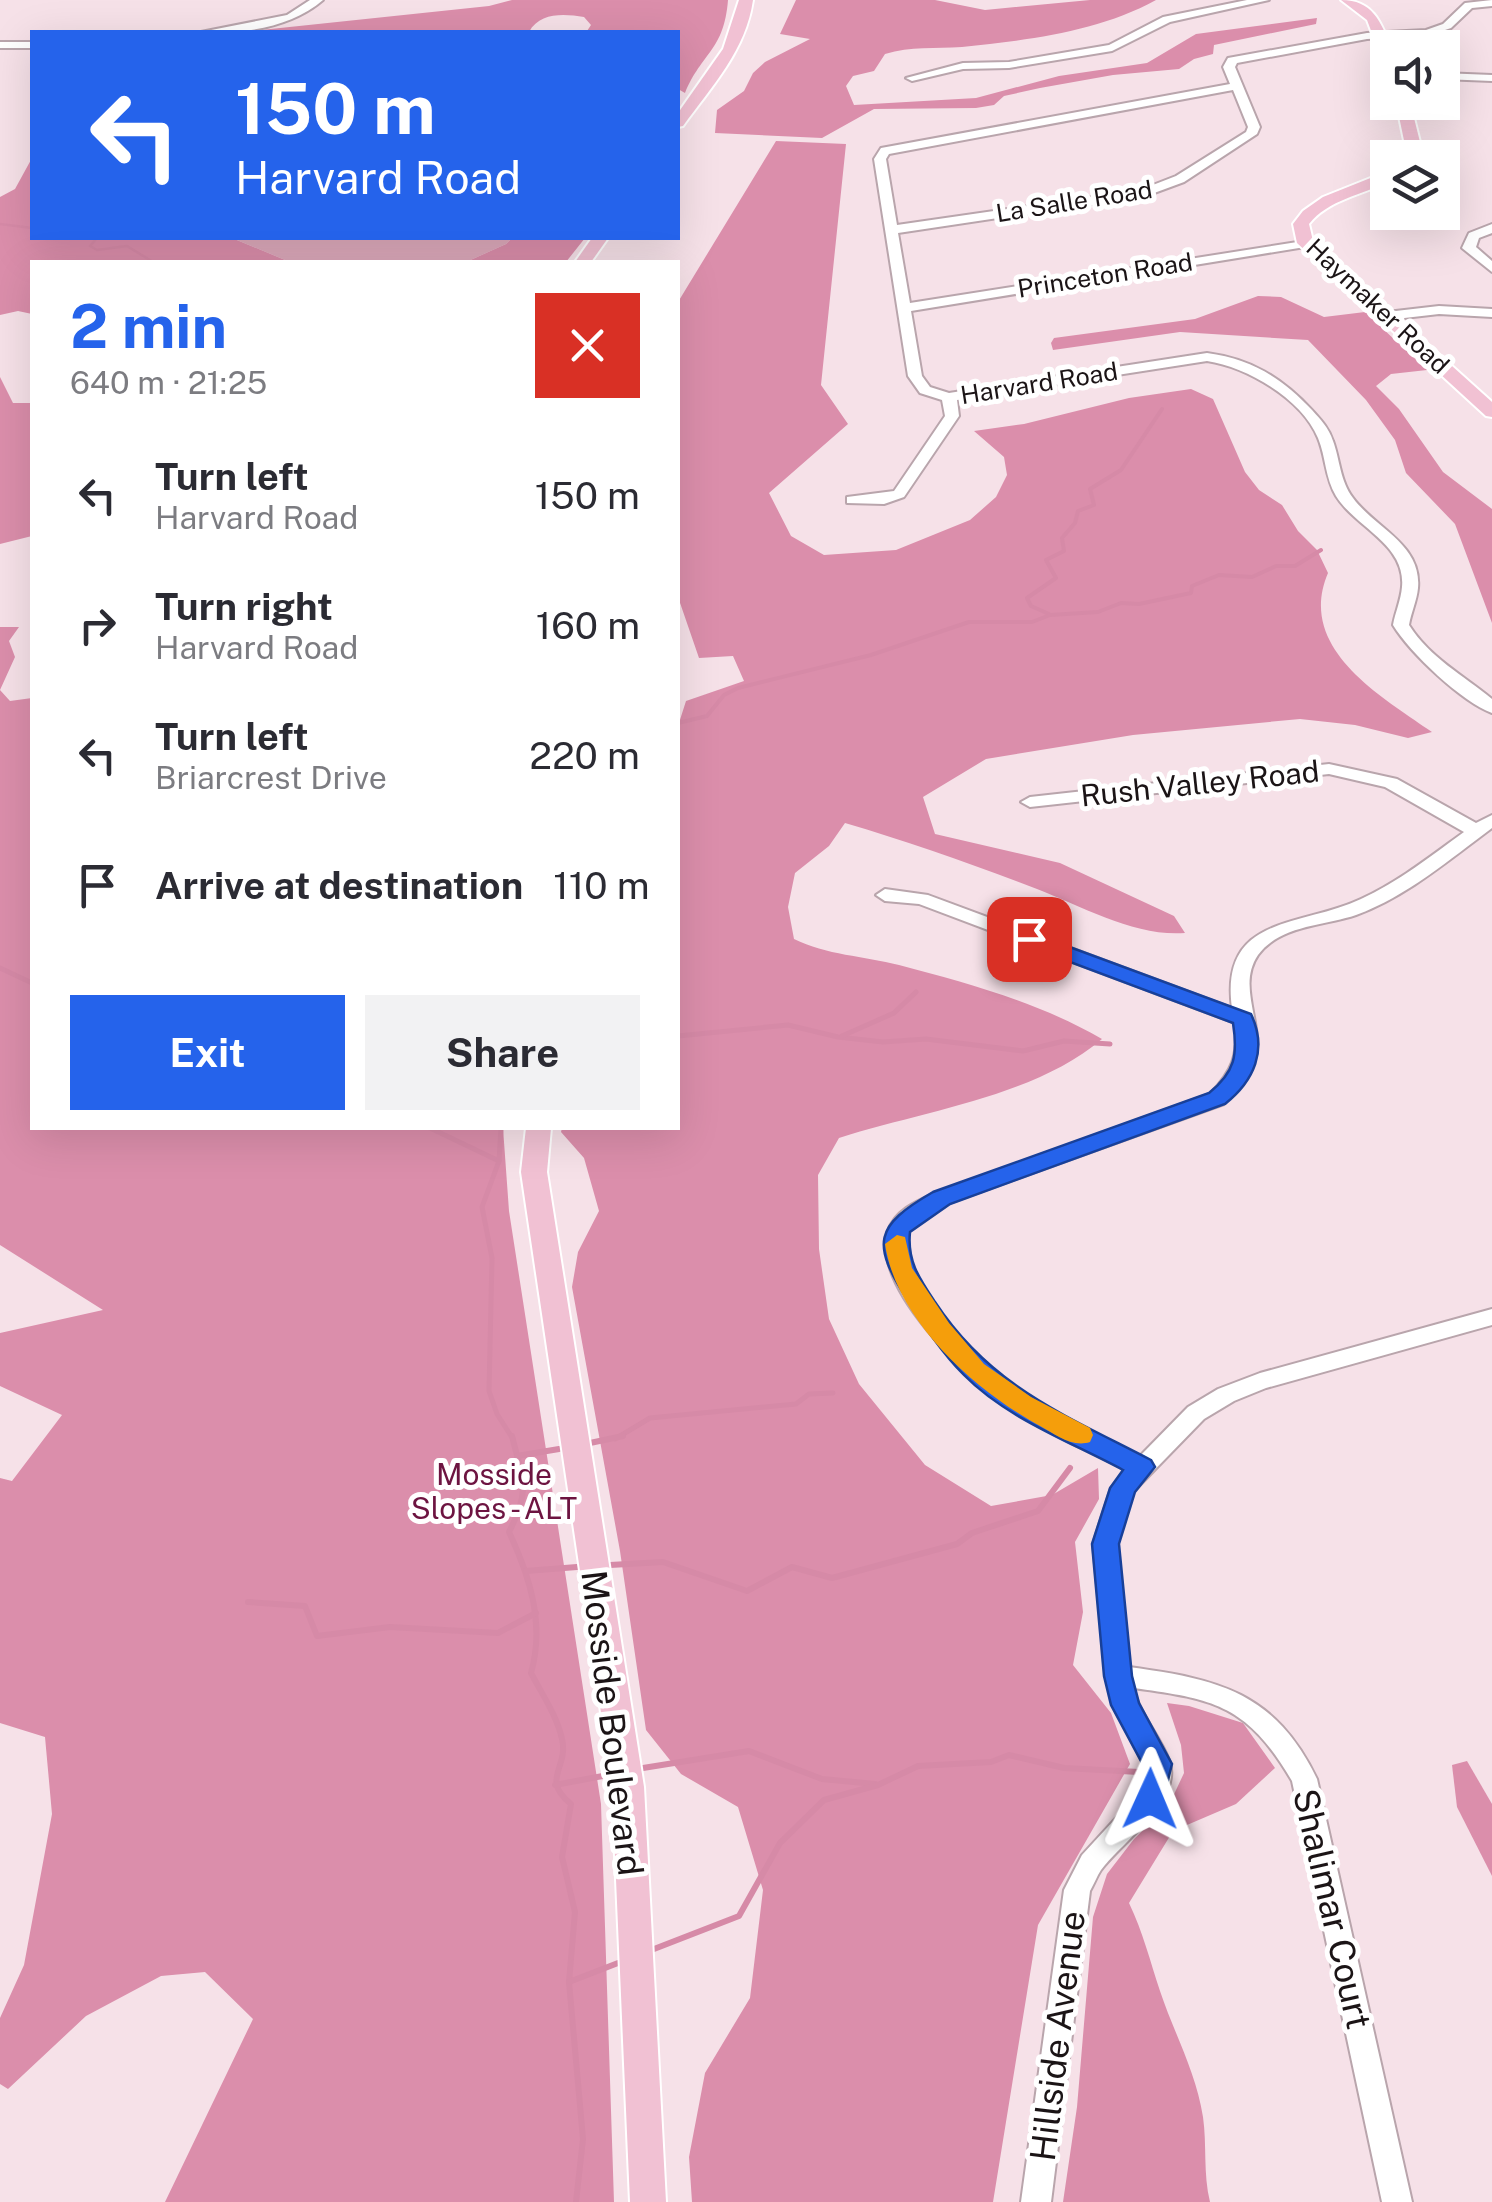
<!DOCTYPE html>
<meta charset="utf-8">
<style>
body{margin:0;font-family:"Public Sans",sans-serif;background:#f2f2f3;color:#2b2b33;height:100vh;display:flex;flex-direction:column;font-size:38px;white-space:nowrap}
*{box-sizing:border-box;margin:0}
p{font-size:32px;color:#7c7c81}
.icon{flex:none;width:55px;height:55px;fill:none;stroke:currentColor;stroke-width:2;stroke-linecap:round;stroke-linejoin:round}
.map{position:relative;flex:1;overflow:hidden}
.panel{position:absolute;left:30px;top:260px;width:650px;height:870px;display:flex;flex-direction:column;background:#fff;border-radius:0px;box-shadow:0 10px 40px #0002}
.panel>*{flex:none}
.guide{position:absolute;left:30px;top:30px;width:650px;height:210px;border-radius:0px;box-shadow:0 10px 40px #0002;background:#2563eb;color:#fff;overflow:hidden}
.buttons{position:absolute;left:1370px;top:30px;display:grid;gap:20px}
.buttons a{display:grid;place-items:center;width:90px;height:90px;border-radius:0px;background:#fff;box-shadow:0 10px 40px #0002;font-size:50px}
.pin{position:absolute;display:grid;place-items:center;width:85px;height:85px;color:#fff;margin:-42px;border-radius:20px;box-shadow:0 5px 15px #0006}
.me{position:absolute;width:110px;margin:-55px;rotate:1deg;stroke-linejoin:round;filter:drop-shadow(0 0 8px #0008)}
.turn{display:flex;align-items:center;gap:35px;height:210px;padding:0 40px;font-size:45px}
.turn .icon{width:130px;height:130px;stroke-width:2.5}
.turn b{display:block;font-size:70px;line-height:85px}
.round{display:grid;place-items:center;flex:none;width:105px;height:105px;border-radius:0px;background:#f2f2f3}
.headline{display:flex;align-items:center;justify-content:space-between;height:170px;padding:0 40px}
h1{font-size:60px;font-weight:700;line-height:75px;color:#2563eb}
.button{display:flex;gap:20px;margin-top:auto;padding:20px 40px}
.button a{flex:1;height:115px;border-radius:0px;background:#2563eb;color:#fff;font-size:40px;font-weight:700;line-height:115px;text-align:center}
.button a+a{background:#f2f2f3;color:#2b2b33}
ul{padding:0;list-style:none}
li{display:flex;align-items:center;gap:30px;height:130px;padding:0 40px}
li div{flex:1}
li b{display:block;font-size:38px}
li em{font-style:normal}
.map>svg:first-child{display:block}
.green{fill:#dda9bb}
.forest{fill:#db8eab}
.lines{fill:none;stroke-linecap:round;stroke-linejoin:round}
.stream-far3{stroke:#d68aa7;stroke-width:2.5}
.stream-far2{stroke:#d68aa7;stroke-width:4}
.stream-far1{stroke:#d68aa7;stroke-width:5}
.stream{stroke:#d68aa7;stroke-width:6}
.minor-casing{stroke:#b9a5ac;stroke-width:4}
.major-casing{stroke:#fff;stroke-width:4}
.minor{fill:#fff;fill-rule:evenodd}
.major{fill:#f1c1d3;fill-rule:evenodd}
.route{fill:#2563eb;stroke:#184099;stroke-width:2.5}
.slow{fill:#f59e0b}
.labels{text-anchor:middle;stroke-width:10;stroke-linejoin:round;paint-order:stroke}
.far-street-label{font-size:25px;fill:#1b1416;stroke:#fff}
.street-label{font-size:30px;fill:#1b1416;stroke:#fff}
.park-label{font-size:30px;fill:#6d1441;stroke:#fff}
.near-street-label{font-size:35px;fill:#1b1416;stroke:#fff}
</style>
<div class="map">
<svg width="1492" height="2202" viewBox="0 0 1492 2202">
<rect width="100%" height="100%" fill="#f6e1e8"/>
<path class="green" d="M232,238H512L506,244L466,262H290Z"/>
<g class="forest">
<path d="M512,0H728C724,51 702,52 685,93L678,89V32L587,31L591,25L584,17C564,14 540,12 529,32H243L489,6Z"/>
<path d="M796,0H935L985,10L1090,0H1156C1098,32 1028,40 962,47C935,49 911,46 885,54L874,71L853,76L846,86L854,105L976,98L1059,76L1147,63L1196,34L1317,18L1316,24L1214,45L1213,54L1194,59L1179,69L1113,75L1040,88L1004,96L994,105L976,108L874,109L822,138L715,133L717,110L744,91L753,73L765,62L810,39L780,34Z"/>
<path d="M776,141L846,144L821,385L848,424L769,493L791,536L824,555L896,550L970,520L996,497L1007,475L1004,457L974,431L1024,424L1129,398L1191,389L1213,399L1245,472L1259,490L1282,505L1298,531L1317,550L1328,573C1296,648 1380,696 1432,732L1408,738L1355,725L1300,719L1133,735L986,759L923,797L935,834L1060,863L1174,916L1185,933C1136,937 1083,907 1037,889C974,865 910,842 845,823L829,846L795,873L788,907L794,939C826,955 864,956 899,965C968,983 1040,1003 1102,1039C1034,1097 923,1111 839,1138L818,1175L819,1249L829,1319L859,1384L925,1465L991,1506L1052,1495L1098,1468L1099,1499L1075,1542L1083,1612L1073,1665L1111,1713L1130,1764L1038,1925L993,2202H692L689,2157L705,2073L750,1998L763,1890L738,1807L681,1774L646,1730L620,1551L572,1287L578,1252L599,1211L584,1158L561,1132L562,1128H678V726L686,701L744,681L733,656L699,658L678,597V302Z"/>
<path d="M32,158V238H232L290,262H32V314L18,311L0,315V197L15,189Z"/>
<path d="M512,238H585L566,262H466L506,244Z"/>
<path d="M1258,296L1281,297L1324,317L1365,312L1427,370L1391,374L1376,386L1399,409L1443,472L1492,509V623L1455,524L1406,473L1395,440L1366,400L1308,340L1180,332L1053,350L1051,343L1054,338L1195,319Z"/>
<path d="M0,377L13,403H32V536L0,544Z"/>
<path d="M0,627H19L9,641L15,657L0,690L10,701L32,698V1128H503L509,1211L601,1804L614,2202H165L253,2019L205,1972L161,1976L86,2016L8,2089L0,2084V2018L24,1965L52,1814L45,1737L0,1723V1478L12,1481L62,1415L0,1386V1333L103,1310L0,1245Z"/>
<path d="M1167,1703L1189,1706L1243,1723L1275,1768L1236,1804L1173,1831L1129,1903C1143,1932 1150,1961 1160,1991C1174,2033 1196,2072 1203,2117C1207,2145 1203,2173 1210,2202H1063L1077,2107L1093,1917L1107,1874L1134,1839L1169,1805L1184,1773L1181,1745Z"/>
<path d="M1467,1761L1492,1804V1876L1457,1807L1452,1765Z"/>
</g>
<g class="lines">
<g class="stream-far3">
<path d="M0,224L32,228"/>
<path d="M97,238L90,246L97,250L127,246L153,262"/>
</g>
<g class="stream-far2">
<path d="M1049,614L1031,606L1027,598L1056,578L1046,560L1064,551L1062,538L1075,523L1078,511L1094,505L1090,489L1121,470L1162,409"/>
<path d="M678,723L707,716L724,695L738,688L871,655L969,622H1032L1050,615L1098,612L1121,603L1139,604L1191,593L1192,586L1219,575L1252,577L1276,566H1295L1321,550"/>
</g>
<g class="stream-far1">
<path d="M0,968L32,983"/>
<path d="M678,1036L788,1025L838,1037L883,1042L926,1039L1023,1051L1064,1041L1110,1044"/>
<path d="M842,1036L894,1013L916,992"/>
<path d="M430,1128L499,1161"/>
<path d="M501,1128L499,1161L482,1207L492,1258L489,1391L497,1414L513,1439"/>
<path d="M615,1439L650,1418L796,1404L809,1394L833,1393"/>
</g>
<g class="stream">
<path d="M512,1436C523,1481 531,1489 509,1532C530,1577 545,1624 531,1673C542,1694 557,1716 562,1739C569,1768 540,1779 571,1804L562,1857L575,1912L569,1982L583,2139L576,2202"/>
<path d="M590,1443L623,1436"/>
<path d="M517,1456L559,1449"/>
<path d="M610,1565L663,1562L747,1591L792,1567L832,1578L957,1544L972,1533L1038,1511L1070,1468"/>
<path d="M526,1571L577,1567"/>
<path d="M248,1602L305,1606L317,1636L390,1627L498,1633L536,1613"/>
<path d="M643,1768L749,1751L822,1779L875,1784"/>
<path d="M555,1785L608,1775"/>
<path d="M654,1949L739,1916L780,1843L824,1800L878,1785L918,1766L991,1762L1009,1755L1064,1768L1139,1772"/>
<path d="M569,1982L618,1963"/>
</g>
<defs>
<g id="minor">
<path d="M310,0H323C292,27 242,35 201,32L287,15Z"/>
<path d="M1247,0H1269L1170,22L1112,51L1009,68L963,69L912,81L906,78L963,63L1009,62L1109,45L1163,17Z"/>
<path d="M1492,0V6L1472,8L1451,28L1427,36L1367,39L1237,63L1235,67L1260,127L1257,134L1184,182L1146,196L898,233L910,303L1310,240L1311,243L1305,247L911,311L922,376L930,387L949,393L1207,353C1251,359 1281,377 1312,410C1320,419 1329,428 1333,441C1340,460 1340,481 1353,498C1375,528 1422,544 1418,588C1417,600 1411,613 1409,625C1430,658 1463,675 1492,699V713C1462,702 1410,653 1393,625C1395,613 1401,600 1402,587C1406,544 1356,528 1336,496C1325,478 1326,457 1318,438C1302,399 1247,367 1207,361L957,400L959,416L904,497L884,504L847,503V497L894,491L945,416L942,400L920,393L908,376L874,159L881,148L1230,84L1223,67L1228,58L1367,33L1426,30L1443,24L1465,3ZM1233,90L1248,127L1246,132L1176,176L1140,190L897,225L886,159L889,154Z"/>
<rect x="0" y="42" width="32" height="6"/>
<path d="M1442,73L1492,75V81L1442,79Z"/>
<path d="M1492,224V233L1479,238L1476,247L1492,261V272L1462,248L1469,233Z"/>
<path d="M1439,306L1492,309V317L1439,314L1387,320L1380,316L1387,312Z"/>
<path d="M1329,764L1397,779L1476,823L1492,815V828C1450,859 1406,897 1356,915C1324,926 1280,925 1258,955C1236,987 1265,1025 1255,1060C1249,1078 1236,1091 1224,1104L949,1203C937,1209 918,1215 911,1227C882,1277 995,1376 1032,1399C1066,1422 1104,1438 1140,1456L1188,1407L1218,1389L1260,1373L1492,1309V1325L1266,1388L1234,1401L1204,1419L1132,1493L1117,1544L1129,1667C1218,1679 1275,1692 1317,1779L1412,2202H1382L1292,1781C1248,1706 1216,1699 1133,1688C1140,1715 1159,1734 1169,1760C1184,1799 1122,1842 1101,1870C1097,1876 1094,1884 1090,1891L1051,2202H1021L1064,1890L1082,1855L1139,1793L1144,1778L1145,1765L1113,1705L1106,1676L1093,1544L1111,1488L1126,1470C1087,1450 1046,1433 1010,1408C968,1378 871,1288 888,1231C895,1210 917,1201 935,1193L1210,1094C1232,1071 1239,1055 1235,1023L919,904L885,901L876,895L885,889L928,895L1232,1008C1219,914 1303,927 1361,899C1398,882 1431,856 1464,832L1385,787L1329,774L1030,807L1021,802L1030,797Z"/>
</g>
<g id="major">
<path d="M739,0H753C746,50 712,86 683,126L678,127V113L723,49Z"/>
<path d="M1341,0C1372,0 1381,21 1391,48H1388V61L1381,57L1367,20Z"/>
<path d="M1396,102H1410L1422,150L1417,158H1402L1406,150Z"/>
<path d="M1388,171V182C1361,195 1328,200 1309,224L1313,241L1492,402V417L1486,416L1297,243L1293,224L1303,211L1323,197Z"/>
<path d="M592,238H608L591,262H575Z"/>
<path d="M526,1128H551L547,1172L644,1787L666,2202H630L612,1787L521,1172Z"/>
</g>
</defs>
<use href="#minor" class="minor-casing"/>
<use href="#major" class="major-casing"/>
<use href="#minor" class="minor"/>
<use href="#major" class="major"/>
</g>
<path class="route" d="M1029,932L1251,1014C1268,1050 1254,1081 1225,1104L950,1204L910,1232C907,1261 919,1278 935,1302C991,1387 1065,1415 1151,1460L1155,1467L1135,1492L1119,1544L1132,1676L1139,1703L1172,1764L1161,1808L1150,1812L1140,1808L1136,1799L1143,1765L1111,1705L1104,1676L1092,1544L1110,1488L1123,1470C1071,1442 1006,1418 964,1375C942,1353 925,1327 908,1301C871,1243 874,1226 933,1192L1209,1093C1235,1072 1238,1055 1233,1023L1022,944L1019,939L1022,934Z"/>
<path class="slow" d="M897,1235L905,1237L912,1268L949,1323L984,1364L1031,1397L1090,1428L1093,1435L1090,1442C1072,1448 1055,1434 1040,1426C975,1391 896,1320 885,1244Z"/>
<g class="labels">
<g class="far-street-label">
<text transform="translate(1074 201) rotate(-9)" y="9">La Salle Road</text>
<text transform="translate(1105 275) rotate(-9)" y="9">Princeton Road</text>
<text transform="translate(1378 306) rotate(43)" y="9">Haymaker Road</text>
<text transform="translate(1039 383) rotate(-9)" y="9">Harvard Road</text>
</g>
<g class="street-label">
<text transform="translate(1200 784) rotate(-6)" y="10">Rush Valley Road</text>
</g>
<g class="park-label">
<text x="494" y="1485">Mosside<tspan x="494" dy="34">Slopes - ALT</tspan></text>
</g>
<g class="near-street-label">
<text transform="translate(612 1723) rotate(83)" y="12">Mosside Boulevard</text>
<text transform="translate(1332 1909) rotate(77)" y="12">Shalimar Court</text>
<text transform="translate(1058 2036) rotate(-83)" y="12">Hillside Avenue</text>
</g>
</g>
</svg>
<div class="buttons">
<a><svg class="icon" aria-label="sound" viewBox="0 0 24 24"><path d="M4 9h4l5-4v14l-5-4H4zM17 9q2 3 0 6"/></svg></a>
<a><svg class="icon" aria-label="layers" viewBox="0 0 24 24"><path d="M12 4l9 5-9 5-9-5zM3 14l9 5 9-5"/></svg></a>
</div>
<div class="pin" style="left:1029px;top:939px;background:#d93025"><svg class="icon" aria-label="arrive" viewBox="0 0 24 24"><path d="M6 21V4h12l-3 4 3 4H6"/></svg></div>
<svg class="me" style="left:1150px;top:1799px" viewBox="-20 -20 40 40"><path d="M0-17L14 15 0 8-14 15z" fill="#2563eb" stroke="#fff" stroke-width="4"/></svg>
<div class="guide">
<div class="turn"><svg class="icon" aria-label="left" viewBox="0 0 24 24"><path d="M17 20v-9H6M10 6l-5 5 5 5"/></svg><div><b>150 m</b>Harvard Road</div></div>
</div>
<section class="panel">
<div class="headline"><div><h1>2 min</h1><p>640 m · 21:25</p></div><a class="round" style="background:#d93025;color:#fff"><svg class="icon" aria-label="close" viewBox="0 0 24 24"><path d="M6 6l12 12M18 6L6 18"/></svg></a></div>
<ul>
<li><svg class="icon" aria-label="left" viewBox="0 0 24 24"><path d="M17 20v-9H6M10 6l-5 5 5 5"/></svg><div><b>Turn left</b><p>Harvard Road</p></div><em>150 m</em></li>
<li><svg class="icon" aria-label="right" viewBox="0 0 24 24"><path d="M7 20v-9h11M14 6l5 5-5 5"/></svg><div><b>Turn right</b><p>Harvard Road</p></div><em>160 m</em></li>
<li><svg class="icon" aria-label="left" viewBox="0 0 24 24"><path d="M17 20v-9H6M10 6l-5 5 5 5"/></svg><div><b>Turn left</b><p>Briarcrest Drive</p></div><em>220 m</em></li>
<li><svg class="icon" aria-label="arrive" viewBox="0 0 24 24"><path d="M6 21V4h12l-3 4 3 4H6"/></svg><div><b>Arrive at destination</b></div><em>110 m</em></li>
</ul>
<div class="button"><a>Exit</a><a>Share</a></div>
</section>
</div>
